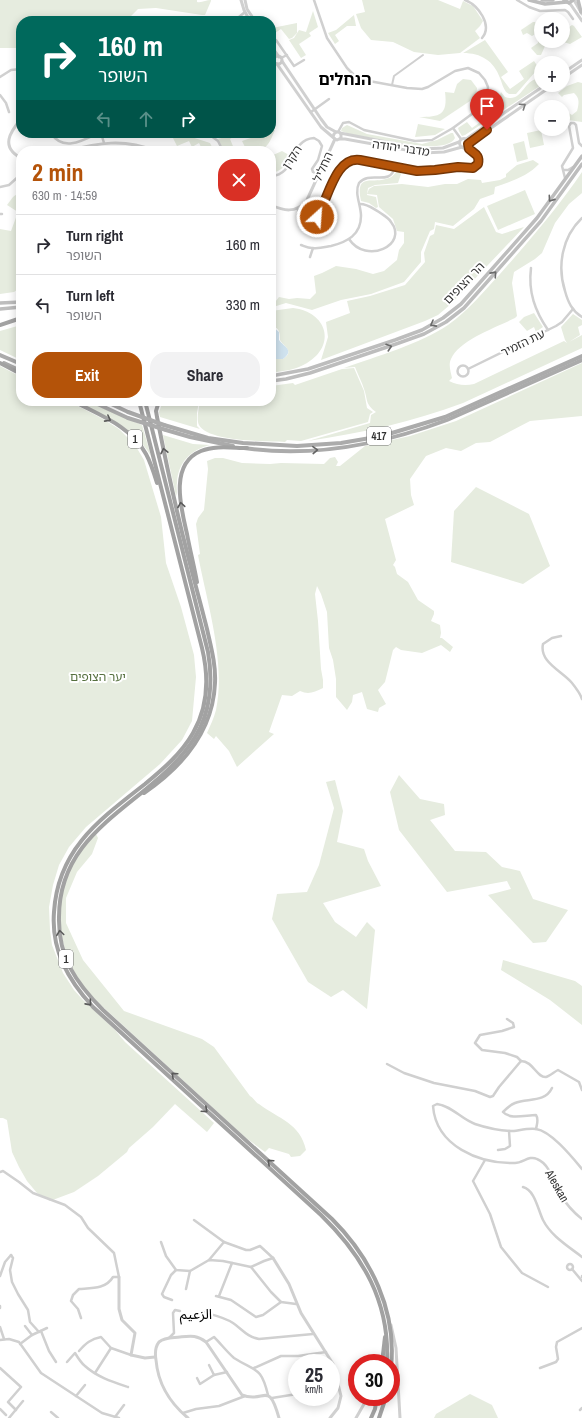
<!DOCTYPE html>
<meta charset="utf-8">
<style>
body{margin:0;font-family:"Archivo Narrow","Noto Sans Arabic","Noto Sans Hebrew",sans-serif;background:#f2f2f3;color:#2b2b33;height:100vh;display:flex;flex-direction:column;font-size:15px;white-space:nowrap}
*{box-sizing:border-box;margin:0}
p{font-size:13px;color:#7c7c81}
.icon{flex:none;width:22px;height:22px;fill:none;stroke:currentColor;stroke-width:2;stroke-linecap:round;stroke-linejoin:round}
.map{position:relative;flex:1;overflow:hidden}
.side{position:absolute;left:16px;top:146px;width:260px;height:260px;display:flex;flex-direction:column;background:#fff;border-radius:16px;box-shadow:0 2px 10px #0003}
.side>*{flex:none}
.top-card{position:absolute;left:16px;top:16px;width:260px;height:122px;border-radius:16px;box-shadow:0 2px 10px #0003;background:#00695c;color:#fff;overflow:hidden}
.controls{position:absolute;left:534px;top:12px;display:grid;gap:8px}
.controls a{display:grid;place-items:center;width:36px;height:36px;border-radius:50%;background:#fff;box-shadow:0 2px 10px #0003;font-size:20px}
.speed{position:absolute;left:288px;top:1354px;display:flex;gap:8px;font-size:20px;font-weight:700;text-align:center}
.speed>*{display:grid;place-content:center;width:52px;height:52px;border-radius:50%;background:#fff;box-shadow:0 2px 10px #0003;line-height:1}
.speed small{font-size:10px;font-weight:400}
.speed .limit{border:6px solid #d22;background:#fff;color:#111}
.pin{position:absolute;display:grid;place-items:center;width:34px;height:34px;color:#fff;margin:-41px -17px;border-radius:50% 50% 50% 0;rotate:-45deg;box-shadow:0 0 4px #0007}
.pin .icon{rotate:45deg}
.me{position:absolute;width:44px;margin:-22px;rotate:26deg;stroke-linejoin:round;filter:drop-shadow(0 0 3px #0008)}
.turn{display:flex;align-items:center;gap:14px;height:84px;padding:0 16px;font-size:18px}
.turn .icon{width:52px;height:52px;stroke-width:2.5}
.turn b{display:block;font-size:28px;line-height:34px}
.lanes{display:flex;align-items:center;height:38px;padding:0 16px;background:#0003;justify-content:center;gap:20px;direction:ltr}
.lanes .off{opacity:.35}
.round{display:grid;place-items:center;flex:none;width:42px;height:42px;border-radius:16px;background:#f2f2f3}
.summary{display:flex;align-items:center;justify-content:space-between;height:68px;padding:0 16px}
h1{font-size:24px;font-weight:700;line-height:30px;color:#b45309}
.button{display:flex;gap:8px;margin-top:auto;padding:8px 16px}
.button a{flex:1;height:46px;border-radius:16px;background:#b45309;color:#fff;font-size:16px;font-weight:700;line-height:46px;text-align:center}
.button a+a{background:#f2f2f3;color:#2b2b33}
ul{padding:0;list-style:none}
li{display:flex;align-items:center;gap:12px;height:60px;padding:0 16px;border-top:1px solid #e1e1e2}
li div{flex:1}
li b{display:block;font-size:15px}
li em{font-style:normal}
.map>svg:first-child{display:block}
.green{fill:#e6ecdf}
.water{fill:#cfe2ee}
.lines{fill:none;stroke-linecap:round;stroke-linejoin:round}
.pedestrian{stroke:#d0d0d0;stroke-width:2}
.minor{stroke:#d0d0d0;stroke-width:2.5}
.tertiary{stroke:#d0d0d0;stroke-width:3}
.secondary{stroke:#bdbdbd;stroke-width:3.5}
.primary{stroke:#ababab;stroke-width:4}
.trunk{stroke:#a2a2a2;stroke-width:4}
.primary-bridge{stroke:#ababab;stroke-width:4}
.oneway{stroke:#7a7a7a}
.oneway2{stroke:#6a6a6a}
.oneway3{stroke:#5a5a5a}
.oneway4{stroke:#636363}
.route-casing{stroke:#753606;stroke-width:10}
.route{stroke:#b45309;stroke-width:7}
.labels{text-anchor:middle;stroke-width:4;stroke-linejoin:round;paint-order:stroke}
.shield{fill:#fff;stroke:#707070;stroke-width:1}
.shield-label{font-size:11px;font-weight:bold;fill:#333}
.street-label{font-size:12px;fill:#333;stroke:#fff}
.park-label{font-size:12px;fill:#56703f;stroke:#fff}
.quarter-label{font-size:14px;fill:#000;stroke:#fff}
.district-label{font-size:16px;font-weight:bold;fill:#000;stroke:#fff}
</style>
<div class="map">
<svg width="582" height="1418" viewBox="0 0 582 1418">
<rect width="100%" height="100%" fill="#fff"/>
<g class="green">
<path d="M0,0H197V2C202,3 206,0 211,0V1L205,15H202L156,8L138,9L126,21H21V51L19,46L16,48H0Z"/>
<path d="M362,0H438L460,9L463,1L473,6L483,21L480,26L475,31L480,38L460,53L438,55L414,52L393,42L371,40L361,28L356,14L365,12Z"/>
<path d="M313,11L318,27L309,33L311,36L299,44L306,55L301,58L289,40L294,38L299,30L306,32Z"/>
<path d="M354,15L356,26H347L335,35L339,41L335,44L328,33L336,30Z"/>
<path d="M533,22H535L541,30V41H552L545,46L541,55H537L531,48L538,43V40L541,38L537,33L532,36L527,33L523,35L521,30Z"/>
<path d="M297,23V33L292,38L289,39L281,29L275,33L272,28Z"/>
<path d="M572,25L574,26L582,37L570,44L560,41H563V31Z"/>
<path d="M485,40L508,72L501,77L510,89L524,79L519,71L534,61L538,67L536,71L516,94H509L506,92C503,88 502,83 500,78C494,61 481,53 463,53Z"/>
<path d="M463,79L471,80L477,88L476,97L440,121L419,117C440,117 448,115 445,92L454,93L457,84Z"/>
<path d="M537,79L541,81L540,86L465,135L462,136L459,131L458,128L467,122L472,128C488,117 496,112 501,92L505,97C522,103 523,81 537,79Z"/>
<path d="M578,82L582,83V122L568,120L566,113L567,112L572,115L577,111C579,104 580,98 574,93L564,95L562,97L558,93L567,86Z"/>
<path d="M418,124L445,129L435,135L415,137Z"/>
<path d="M347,125L367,134L422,144L437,140L451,133H453L455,138C446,155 388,141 372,138C362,136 350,135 341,131L342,128Z"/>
<path d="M275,130C268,146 267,151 247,151L242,141L260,135L262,134L263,136Z"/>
<path d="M541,130L544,145L530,148L527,133Z"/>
<path d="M163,133H179L210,143L214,151H203L199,143L192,147L189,141L177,146L171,134L165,137Z"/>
<path d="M232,133H235L236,135L230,139L235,151H224L218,139L229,136Z"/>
<path d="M524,141L528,159L517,162L513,144Z"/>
<path d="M282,151L289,155C288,165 280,172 271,173V156Z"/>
<path d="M533,160L539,164C528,176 510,182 495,187L494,194L480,199L474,209L453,226L435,222L434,229L430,231L421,252V262L404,282L371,294L341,300L312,310L286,303L273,307L272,306L279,297L289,299L297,298L310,299L316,293L314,276L322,273L336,266L356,269L373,274L384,271L397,260L399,250L404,243V232L397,231L393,219L379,207L377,195L367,194L369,189L374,186L402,184L428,187L445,184H457L468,179L481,180L482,183L500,180L506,177V174L517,165Z"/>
<path d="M398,170L402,171L398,183L375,185L368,188L367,195L376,197L378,207L376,208L369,203L361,201C355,171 373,185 389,178C393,177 395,173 398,170Z"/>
<path d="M582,172V193L569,204L555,223L542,253L535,259L514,272L512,283L517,316L515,318C497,327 459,340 451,359C448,365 451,372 452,378L449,381C457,385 465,386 474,384L564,341L567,343L565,340L561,327L573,314L582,320V325L578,327L580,335L569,342L582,335V348L463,403C412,422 362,433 308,441L370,423L371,415L376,412C365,404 368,400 364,389C362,382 358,375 355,367L344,368C377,356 420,344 448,325C468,311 484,291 500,274C529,241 557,209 582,172Z"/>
<path d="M525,190L535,214L498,230L487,206Z"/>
<path d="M21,191V287L14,292L0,294V229L11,231L18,212L7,205L13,197Z"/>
<path d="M484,207L496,232L502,234L524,227L451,304L438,315L425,321L321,360L328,337L326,322L350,313L347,301L370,296L405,285L425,262L424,253L430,236L434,234L436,225L454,229Z"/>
<path d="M293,308C327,312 337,345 307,363C296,370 283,371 271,373V361L275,359H283C295,351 284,347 280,340C280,334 280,326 271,327V311Z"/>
<path d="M534,313L543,327L536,332L534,327L527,331L519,322L524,317Z"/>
<path d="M21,325V360L0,350V331Z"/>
<path d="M582,363V416L530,421L490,442L476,443L461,451L446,448L426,456L410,479L411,495L414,505L385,519L396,560L393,565L395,567L397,574L408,582L418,600L434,611V614L431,621L440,625L441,633L440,638H442L453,647L450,652L441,645L422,653L401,650L396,647L393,650L385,682L378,690L386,704L379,708L378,712L367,709L362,692L353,695L352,702L347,710L336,697V679L333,660L329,648L327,612L321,594L317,586L315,594L318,621L321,669L323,680V688C314,692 309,695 300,691L292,696L282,695L269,732L274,734L237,767L229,751L216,736L214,739L207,733C210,726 214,718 216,710C226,661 207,603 198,555L200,554L196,524L198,518L204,510L208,469L207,461L215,458H223L242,463L270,464L281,463L324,464L330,458L335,457L338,462L336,466H340L365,446L410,436L456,421Z"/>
<path d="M0,366L21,377V401H68L103,419L119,429L135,445L144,460L161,517L166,563L181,607L194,655L196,677L192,721L182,740L160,764L86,827L69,847L59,865L53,885L49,907L50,930L52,945L63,973L74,990L83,1000L115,1030L125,1042L214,1123L207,1132L175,1104L153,1127L129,1148L127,1152L98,1176L74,1192L50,1201L37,1193L27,1181L19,1167L12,1152L7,1120L3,1118H0Z"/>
<path d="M354,368L364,391L367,408L373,412L370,414L368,422L301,441L287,440L285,442C267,441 208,442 199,425C196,419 199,408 200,401H271V386L293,383L295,385L342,369Z"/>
<path d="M76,401H86L142,425L151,456C133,426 105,417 76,401Z"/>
<path d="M163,401H199L197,413V426L200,429L160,417L159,412Z"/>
<path d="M163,435L193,444L210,445C190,450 178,463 177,483C176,488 178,492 176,496Z"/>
<path d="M476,487L529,514L550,566L523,584L451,562L454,511Z"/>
<path d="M399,775L420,799L444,804L445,815L430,820L455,851L486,852L502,867L520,871L533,899L568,910L546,942L533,943L488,895L511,889L507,881L447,892L399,830L390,792Z"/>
<path d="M335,780L343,811L337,842L364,849L368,861L381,886L323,903L335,922L356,937L367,922L375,930L367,1009L343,990L331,997L308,982L272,919L277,894L307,892L319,865L334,808L326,782Z"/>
<path d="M96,834L98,838L92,854L77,872L66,898V923L83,960L124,1011L202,1039L214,1047L250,1096C254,1098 255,1102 259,1104C279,1119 300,1123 306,1150L300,1156L291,1157L289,1154L269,1148L265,1152L246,1138L103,1007C92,996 81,985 74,971C50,928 58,867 96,834Z"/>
<path d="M503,960L575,981L582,986V1025L550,1000L501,970Z"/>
<path d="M470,1394L492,1405L498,1418H434L436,1414Z"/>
</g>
<path class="water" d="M273,327L279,332V340C284,347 295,350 283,359H275L271,360V343L273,345L276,342L274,338L271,337V328Z"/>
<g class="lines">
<path class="pedestrian" d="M392,85L394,76L423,55"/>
<g class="minor">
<path d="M314,0L327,38L347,68L356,77L369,81L407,88L422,89L428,87L455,71L468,68L479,73L485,80L488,87L487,98L480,108L453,128L432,140L415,141L364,130L349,122L343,123L338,132"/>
<path d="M465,0C478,5 493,25 482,38"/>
<path d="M517,0L529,7L540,11L565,10L568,12L573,19"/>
<path d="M234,21L245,12"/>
<path d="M276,40L294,66L304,60"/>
<path d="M281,58L287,55"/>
<path d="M0,77L11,70L21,69"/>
<path d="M0,95L6,103L9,112"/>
<path d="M311,112L329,99"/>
<path d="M453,128L461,139"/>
<path d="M51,133C63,152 82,141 98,133"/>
<path d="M101,133L104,143"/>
<path d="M207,133L218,141L223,151"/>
<path d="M463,148L476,157L477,162L473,166"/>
<path d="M564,170H568L573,167"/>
<path d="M271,176C297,175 288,140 314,138L319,141L322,146L318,160L312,169L313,172L319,175"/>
<path d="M565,178L562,166L573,148L569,126L571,123H574L576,125L579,143L582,146"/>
<path d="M0,187L9,185L19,176"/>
<path d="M298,209C301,218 307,225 317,217C328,200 334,157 360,160L417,171L435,170L456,167L472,168L477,166L479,160L476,153L469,149L468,145"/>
<path d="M0,214H2"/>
<path d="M582,218C562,237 557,266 565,291C568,302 572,311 582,317"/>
<path d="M349,239C366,265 409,245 391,222C388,217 383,215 379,212C372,208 368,204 360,204"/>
<path d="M301,245C304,246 308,248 312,248C319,249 325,247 331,246C347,242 361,235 361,216C361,205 354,193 359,183C370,170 390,187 395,167"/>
<path d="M310,257L313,248"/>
<path d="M531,268C528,292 535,311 548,330"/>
<circle cx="463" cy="371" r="5.5"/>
<path d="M468,369L556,326L562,322L573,309"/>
<path d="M561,636L552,638L543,644C539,662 562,671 572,683C576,688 580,693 582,699"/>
<path d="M507,1019L513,1023L514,1027L502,1031L480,1035L475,1043L482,1050L505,1053L517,1057L521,1061"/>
<path d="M387,1064L404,1073L434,1083L475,1091L490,1097L493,1096L499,1087L521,1061C533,1061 537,1078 546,1077C550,1076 554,1072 558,1070L579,1082L582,1090"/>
<path d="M536,1129C537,1124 539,1119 536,1115C526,1115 510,1120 503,1112C506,1109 510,1105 515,1103C527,1098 545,1103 552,1088"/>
<path d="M498,1150L505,1149L510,1146L509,1131"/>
<path d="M485,1160L473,1181L490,1214L501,1247L522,1273L548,1287"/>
<path d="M582,1169C572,1157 551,1131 536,1129C529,1128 521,1130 514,1131C501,1131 487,1128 475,1124C461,1119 452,1106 437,1104L433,1106C436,1146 479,1164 515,1163C523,1163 529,1155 537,1159C550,1164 554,1183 560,1194C566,1204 573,1212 582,1219"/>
<path d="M0,1172L3,1171L19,1182L33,1193L65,1205L81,1217L88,1228L114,1253L119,1277H113C106,1289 92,1288 79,1289L73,1295L71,1301L78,1309L81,1318"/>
<path d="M523,1187C535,1190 538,1210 543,1220C551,1236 568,1246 582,1257"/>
<path d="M194,1220L224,1242"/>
<path d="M161,1242L166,1256L176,1270L190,1271L209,1260L223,1261L251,1267L271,1292L281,1302L296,1304"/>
<path d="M11,1255L13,1258L10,1270L12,1282L18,1294L28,1310L30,1322L39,1332"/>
<path d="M209,1260L224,1242L246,1250H250L260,1246L273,1258"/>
<circle cx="570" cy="1267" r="3"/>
<path d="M251,1267L264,1261L273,1258"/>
<path d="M572,1269L582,1281"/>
<path d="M0,1276L5,1262L11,1255"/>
<path d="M582,1276V1277"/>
<path d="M186,1289L190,1271"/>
<path d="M216,1296L231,1300L256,1317L263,1315L281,1302"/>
<path d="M219,1296L232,1263"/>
<path d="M172,1300L164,1297L162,1294L171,1275L176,1270"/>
<path d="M0,1306V1308"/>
<path d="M203,1312C213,1315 224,1317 233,1323C242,1329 247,1337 259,1339L313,1334"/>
<path d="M25,1326L32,1335"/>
<path d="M0,1327L4,1339"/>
<path d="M41,1331L49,1351L56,1362"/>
<path d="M169,1338L174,1333L173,1313L175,1310L180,1311"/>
<path d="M0,1340L9,1339L19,1342L41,1373L102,1413L119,1418"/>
<path d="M206,1342L214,1337C221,1344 227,1352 234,1358C256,1372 261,1366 268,1395"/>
<path d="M20,1344L32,1335L47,1328"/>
<path d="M79,1351C86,1343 91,1339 101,1337L111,1348L131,1355"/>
<path d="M67,1362L75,1353C78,1358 81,1363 85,1366C97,1377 113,1382 128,1387"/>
<path d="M209,1365L214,1375L227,1372"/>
<path d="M0,1368L21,1387L8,1402L16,1410"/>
<path d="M254,1368L281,1356H298L326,1352"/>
<path d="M540,1368L556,1362L558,1359L556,1347L557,1342L582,1328"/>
<path d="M95,1373L111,1348"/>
<path d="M197,1378L200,1384L214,1375"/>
<path d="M76,1396L85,1385"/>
<path d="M272,1398L297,1394"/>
<path d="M0,1409L6,1415"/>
<path d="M580,1410L582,1408"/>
<path d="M51,1412L58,1418"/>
<path d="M183,1413L196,1409L219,1406L245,1396"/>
<path d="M115,1417L124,1405"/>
<path d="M9,1418L23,1401"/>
</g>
<g class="tertiary">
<path d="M241,0L244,10L250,21"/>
<path d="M245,0L247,9L255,21"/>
<path d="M574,0L582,14"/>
<path d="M568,2L571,5L582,21"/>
<path d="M271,46L279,57"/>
<circle cx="278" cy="60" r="4"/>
<path d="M282,61L321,119L327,127L336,132"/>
<path d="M277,64L321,127L335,139L337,140L341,138V134L339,132H336L334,134L333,137"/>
<path d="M563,73L582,60"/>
<path d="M563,78L582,65"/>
<path d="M21,119C10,132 0,147 21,158"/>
<path d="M340,133L423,149L443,148L459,142"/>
<circle cx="464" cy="143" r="4.5"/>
<path d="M340,139H345L423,153L444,152L462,147"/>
<path d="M466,139L545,85"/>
<path d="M468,144L553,85"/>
<path d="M66,151C98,143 124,138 155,151"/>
<path d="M271,205C284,211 295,213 306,202L335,139"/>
<path d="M273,1258L289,1284L301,1313L333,1364L341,1396L338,1408L330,1418"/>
<path d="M119,1277V1309L122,1320L135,1333L131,1355L145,1358L155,1357"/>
<path d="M391,1325L396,1348L400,1418"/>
<path d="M377,1363L383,1358"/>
<path d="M188,1418C170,1403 158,1384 156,1360C155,1354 155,1347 159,1342C165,1337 173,1338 180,1337C191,1336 197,1335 206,1342L242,1395C265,1404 268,1379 279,1418"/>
<path d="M356,1418L368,1397"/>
</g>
<g class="secondary">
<path d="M529,0L545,4L567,2"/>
<path d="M542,0H553"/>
<path d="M564,0L569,3L573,0"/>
<path d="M578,0L581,12"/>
<path d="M0,303L21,302"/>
<path d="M0,309L21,307"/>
<path d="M271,376L308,369L395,340L422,330L443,318L461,304L537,218L582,156"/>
<path d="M271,381L286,379L310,373L396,344L424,334L446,322L464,308L541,221L582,164"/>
</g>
<g class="primary">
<path d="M0,355L21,364"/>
<path d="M4,363L21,371"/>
<path d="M91,401L128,418"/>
<path d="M105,401L128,412"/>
<path d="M164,425L208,438L243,443L297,446L341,443L382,436L445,417L582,356"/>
<path d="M166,430L190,437L233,446"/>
<path d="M244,448C312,458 383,444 447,420L582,360"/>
</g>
<g class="trunk">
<path d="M0,325L21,318"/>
<path d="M0,363L21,374"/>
<path d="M73,401C99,415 131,426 146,454C151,463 154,473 157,483"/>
<path d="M139,401L202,648C209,677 208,707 193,733C181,754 163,769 145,784C99,820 58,849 54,912C51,950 68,980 93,1007L321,1215C363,1256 390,1302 387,1363"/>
<path d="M145,401L208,652C213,680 211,712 195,737C154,804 59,824 59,917C58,957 76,983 103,1010L332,1219C371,1258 397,1311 391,1367"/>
<path d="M197,582C194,566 190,550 187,534C181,508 169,464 201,451C215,445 233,448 247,448"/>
<path d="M144,793C182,767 213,732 215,683C216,665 211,647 207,629C201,605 194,580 188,556C176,510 166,463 157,417L156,411L159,401"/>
<path d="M382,1363L385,1337"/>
<path d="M371,1418L375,1409L377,1397"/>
<path d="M379,1418L386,1397"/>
</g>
<g class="primary-bridge">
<path d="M128,412L164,425"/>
<path d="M128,418L166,430"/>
</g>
</g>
<defs><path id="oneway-chevron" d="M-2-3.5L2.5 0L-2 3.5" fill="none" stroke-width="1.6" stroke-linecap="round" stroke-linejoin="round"/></defs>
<use class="oneway" href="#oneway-chevron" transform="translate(523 106) rotate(-34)"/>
<g class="oneway2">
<use href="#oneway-chevron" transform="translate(551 199) rotate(125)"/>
<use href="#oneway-chevron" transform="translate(494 274) rotate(-48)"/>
<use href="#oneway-chevron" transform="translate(433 324) rotate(151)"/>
<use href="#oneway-chevron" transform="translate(389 347) rotate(-18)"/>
</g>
<g class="oneway3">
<use href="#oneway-chevron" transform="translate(108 419) rotate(28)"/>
<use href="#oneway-chevron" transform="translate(164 451) rotate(-102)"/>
<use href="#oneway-chevron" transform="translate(181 505) rotate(-99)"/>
<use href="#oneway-chevron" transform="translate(60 933) rotate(-98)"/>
<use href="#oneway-chevron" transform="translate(89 1003) rotate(48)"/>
<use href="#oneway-chevron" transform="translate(174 1075) rotate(-138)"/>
<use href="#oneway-chevron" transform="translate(205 1110) rotate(42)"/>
<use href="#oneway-chevron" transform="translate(270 1162) rotate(-138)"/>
</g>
<use class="oneway4" href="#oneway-chevron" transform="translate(315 450) rotate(-3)"/>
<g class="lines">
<defs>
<path id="route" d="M317,217C328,200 335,156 360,160L417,171L435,170L458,167L473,168L478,164C480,155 475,154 469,149L468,144L487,130"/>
</defs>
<use href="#route" class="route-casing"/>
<use href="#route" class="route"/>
</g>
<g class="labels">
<g class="shield">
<rect x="367" y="427" width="24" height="18" rx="3"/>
<rect x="128" y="430" width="14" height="18" rx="3"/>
<rect x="59" y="950" width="14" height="18" rx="3"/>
</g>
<g class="shield-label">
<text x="379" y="440">417</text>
<text x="135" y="443">1</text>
<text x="66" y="963">1</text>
</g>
<g class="street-label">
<text transform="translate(401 148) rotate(8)" y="4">מדבר יהודה</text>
<text transform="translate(292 157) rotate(-57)" y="4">הקרן</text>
<text transform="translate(323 167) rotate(-66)" y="4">החליל</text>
<text transform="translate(464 283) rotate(-46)" y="4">הר הצופים</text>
<text transform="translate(523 343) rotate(-26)" y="4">עת הזמיר</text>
<text transform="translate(557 1186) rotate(60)" y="4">Aleskan</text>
</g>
<g class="park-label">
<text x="98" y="681">יער הצופים</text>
</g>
<g class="quarter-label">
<text x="196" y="1319">الزعيم</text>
</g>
<g class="district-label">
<text x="345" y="85">הנחלים</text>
</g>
</g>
</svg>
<div class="controls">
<a><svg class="icon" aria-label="sound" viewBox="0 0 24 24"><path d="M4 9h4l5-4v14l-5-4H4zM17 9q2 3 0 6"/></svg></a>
<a>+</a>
<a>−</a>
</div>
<div class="speed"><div>25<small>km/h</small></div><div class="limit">30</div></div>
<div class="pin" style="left:487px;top:130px;background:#d93025"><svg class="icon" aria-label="arrive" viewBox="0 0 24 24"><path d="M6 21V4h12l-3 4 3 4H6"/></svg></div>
<svg class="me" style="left:317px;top:217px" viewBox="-20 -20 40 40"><circle r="17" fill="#b45309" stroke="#fff" stroke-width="3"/><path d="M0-11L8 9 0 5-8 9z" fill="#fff"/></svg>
<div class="top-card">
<div class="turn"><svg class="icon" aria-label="right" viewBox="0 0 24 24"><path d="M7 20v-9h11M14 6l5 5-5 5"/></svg><div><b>160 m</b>השופר</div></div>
<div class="lanes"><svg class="icon off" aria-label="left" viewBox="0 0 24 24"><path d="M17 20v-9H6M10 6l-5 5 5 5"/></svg><svg class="icon off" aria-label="ahead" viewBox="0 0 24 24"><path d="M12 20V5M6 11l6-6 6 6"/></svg><svg class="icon" aria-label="right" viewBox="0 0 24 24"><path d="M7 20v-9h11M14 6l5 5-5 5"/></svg></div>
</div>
<section class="side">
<div class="summary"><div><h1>2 min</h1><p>630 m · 14:59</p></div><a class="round" style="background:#d93025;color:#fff"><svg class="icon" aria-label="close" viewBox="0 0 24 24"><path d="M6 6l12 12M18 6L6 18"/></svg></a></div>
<ul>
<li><svg class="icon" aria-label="right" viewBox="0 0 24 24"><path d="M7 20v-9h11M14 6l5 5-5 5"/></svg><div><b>Turn right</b><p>השופר</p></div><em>160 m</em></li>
<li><svg class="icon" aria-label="left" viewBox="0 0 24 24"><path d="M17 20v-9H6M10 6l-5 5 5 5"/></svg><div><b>Turn left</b><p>השופר</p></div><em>330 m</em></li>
</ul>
<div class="button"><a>Exit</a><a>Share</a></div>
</section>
</div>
